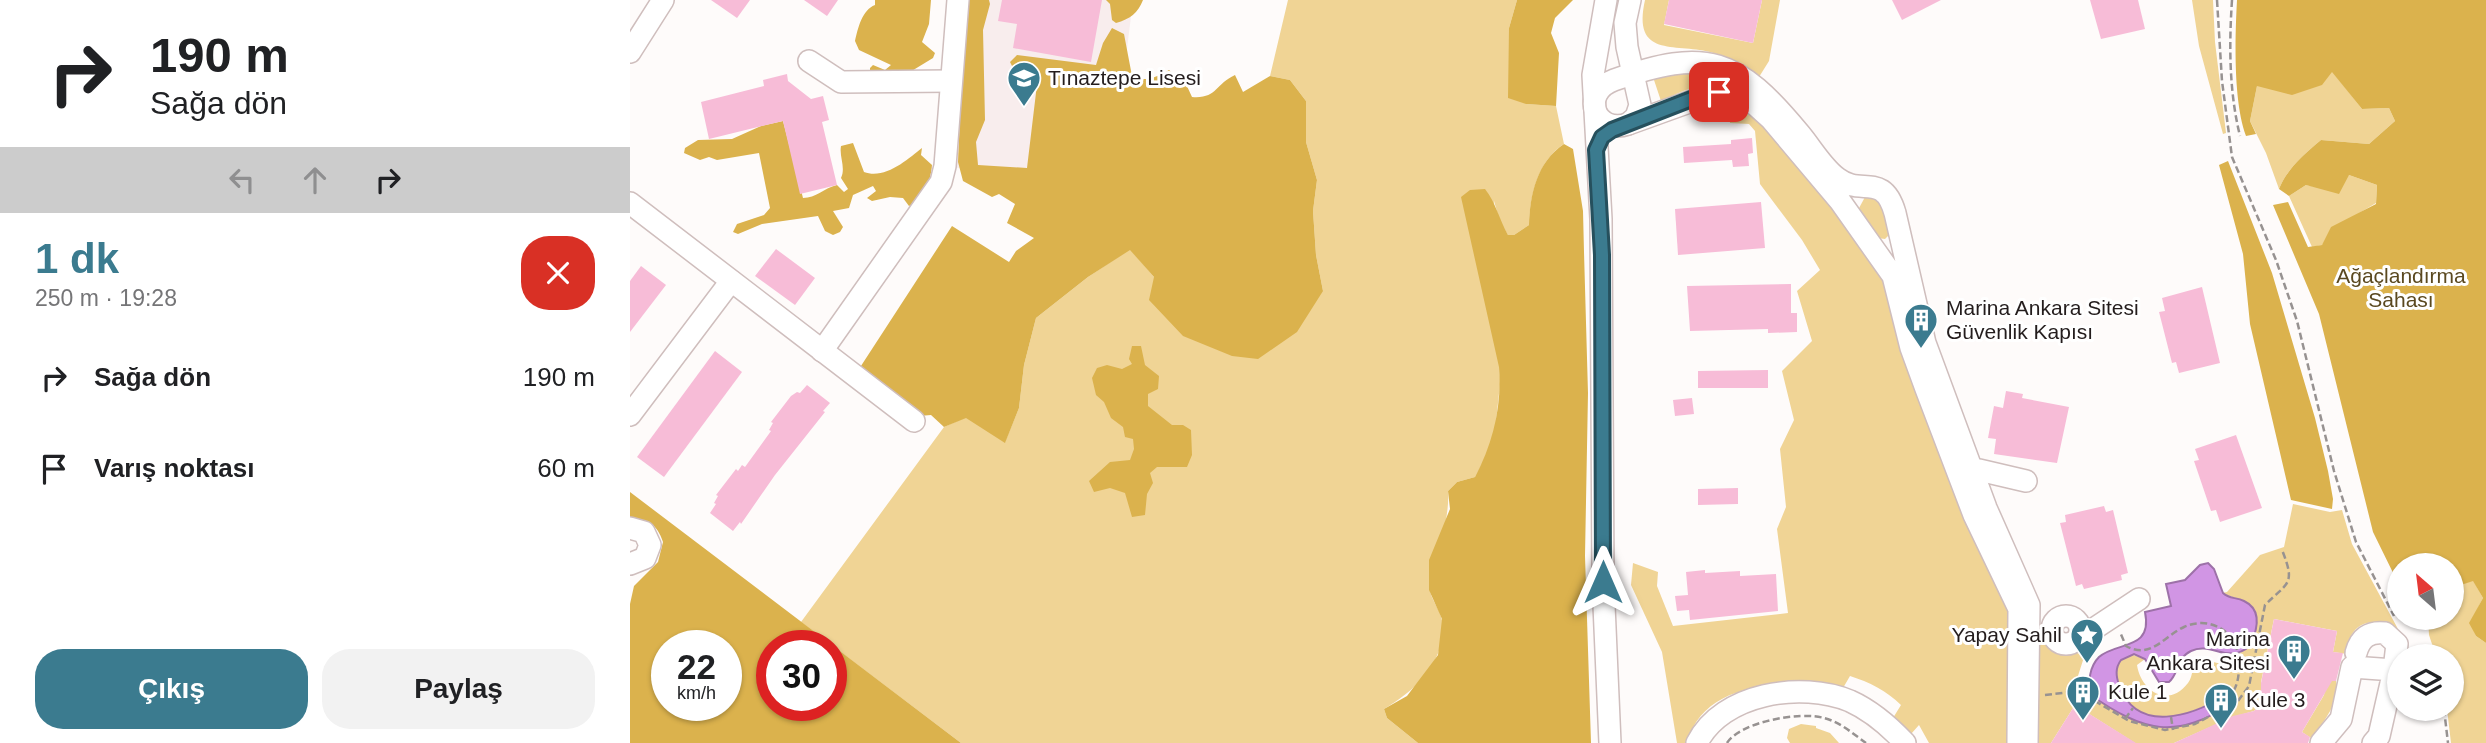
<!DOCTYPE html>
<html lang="tr">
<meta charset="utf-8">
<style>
body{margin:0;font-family:Helvetica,sans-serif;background:#f2f2f2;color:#202124;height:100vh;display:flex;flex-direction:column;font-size:26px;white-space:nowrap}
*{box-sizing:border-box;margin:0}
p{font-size:23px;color:#757577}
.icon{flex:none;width:38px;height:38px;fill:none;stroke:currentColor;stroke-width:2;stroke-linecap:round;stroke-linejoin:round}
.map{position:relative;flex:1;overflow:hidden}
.panel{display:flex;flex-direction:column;background:#fff;width:630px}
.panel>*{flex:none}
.hud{background:#fff;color:#202124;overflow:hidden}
.needle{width:46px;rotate:332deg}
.controls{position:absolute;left:1757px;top:553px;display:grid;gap:14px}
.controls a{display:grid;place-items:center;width:77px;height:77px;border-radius:50%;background:#fff;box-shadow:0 2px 5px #0004;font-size:35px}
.speed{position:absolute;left:21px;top:630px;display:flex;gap:14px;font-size:35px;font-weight:700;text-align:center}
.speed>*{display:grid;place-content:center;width:91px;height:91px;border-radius:50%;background:#fff;box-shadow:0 2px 5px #0004;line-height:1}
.speed small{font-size:18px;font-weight:400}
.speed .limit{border:10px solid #d22;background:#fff;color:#111}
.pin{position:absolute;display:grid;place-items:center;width:60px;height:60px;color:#fff;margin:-30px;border-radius:14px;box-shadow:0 4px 10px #0006}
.me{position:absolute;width:77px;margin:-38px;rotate:0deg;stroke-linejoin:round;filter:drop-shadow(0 0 5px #0008)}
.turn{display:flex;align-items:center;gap:24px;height:147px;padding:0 35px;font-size:32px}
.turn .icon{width:91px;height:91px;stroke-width:2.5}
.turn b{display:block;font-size:49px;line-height:60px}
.lanes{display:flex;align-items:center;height:66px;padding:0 35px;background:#0003;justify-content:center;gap:35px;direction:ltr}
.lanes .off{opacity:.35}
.round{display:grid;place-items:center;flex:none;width:74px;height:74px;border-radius:28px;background:#f2f2f2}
.overview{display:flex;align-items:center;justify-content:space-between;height:119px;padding:0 35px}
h1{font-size:42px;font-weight:800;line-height:52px;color:#3b7b8f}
.cta{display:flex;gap:14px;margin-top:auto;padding:14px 35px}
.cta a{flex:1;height:80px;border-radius:28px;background:#3b7b8f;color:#fff;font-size:28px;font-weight:800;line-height:80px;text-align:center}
.cta a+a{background:#f2f2f2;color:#202124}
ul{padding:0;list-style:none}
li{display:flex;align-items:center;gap:21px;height:91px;padding:0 35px}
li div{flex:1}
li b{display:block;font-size:26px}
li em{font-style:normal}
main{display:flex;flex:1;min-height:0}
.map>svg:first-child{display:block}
.built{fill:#f8eded}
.green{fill:#f0d495}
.forest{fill:#dbb24d;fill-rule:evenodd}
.water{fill:#d195e4;stroke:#9d71a8;stroke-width:2}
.building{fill:#f7bcd7}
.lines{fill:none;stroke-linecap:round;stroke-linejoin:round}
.minor-casing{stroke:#cfbebd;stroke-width:24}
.path{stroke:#979291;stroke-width:2.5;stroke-dasharray:7 3.5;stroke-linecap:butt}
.minor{stroke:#fff;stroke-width:21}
.route-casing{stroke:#26505d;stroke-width:18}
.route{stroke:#3b7b8f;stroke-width:12}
.labels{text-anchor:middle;stroke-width:6;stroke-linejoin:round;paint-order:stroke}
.poi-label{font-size:21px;fill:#241d1d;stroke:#fff;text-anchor:start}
.park-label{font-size:21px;fill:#5b4920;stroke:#fff}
</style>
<main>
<section class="panel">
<div class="hud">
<div class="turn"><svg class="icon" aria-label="right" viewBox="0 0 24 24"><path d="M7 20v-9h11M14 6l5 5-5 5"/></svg><div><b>190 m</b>Sağa dön</div></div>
<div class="lanes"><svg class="icon off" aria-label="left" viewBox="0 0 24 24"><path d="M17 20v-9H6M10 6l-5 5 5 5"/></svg><svg class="icon off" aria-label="ahead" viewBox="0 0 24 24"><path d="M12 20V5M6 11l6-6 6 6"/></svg><svg class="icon" aria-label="right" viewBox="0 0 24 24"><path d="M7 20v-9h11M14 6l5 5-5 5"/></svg></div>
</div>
<div class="overview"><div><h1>1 dk</h1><p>250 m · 19:28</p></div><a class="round" style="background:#d93025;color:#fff"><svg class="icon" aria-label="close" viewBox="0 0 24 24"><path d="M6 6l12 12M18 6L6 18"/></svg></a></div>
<ul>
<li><svg class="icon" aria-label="right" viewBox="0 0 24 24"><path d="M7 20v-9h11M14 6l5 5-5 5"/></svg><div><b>Sağa dön</b></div><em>190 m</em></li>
<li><svg class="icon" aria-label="arrive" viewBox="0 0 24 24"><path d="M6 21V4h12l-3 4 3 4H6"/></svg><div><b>Varış noktası</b></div><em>60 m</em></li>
</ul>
<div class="cta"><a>Çıkış</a><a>Paylaş</a></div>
</section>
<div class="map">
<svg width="1856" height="743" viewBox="0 0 1856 743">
<rect width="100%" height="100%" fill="#fefbfa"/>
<path class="built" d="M328,0H503L494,73L413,180L315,166Z"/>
<g class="green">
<path d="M658,0H887L879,28L896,104L926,106L934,144C908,161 900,194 899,225L884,235H878L870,222L864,201L870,384L865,431L859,450L845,477L827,482L818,491C820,522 806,554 800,585C798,597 810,608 812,620C818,660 785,691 754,709L757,718L788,743H331L171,622L314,427L336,417L375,442L389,408L394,365L406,318L458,277L500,249L524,277L693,291L686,255L683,211L687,180L676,142V101L660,80L640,76Z"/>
<path d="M1015,0H1039L1034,25L1123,43L1132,0H1150L1139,61L1129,77C1114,66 1099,57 1080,52C1044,43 1002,58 1015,0Z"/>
<path d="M1562,0H1583L1585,42L1596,133L1593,134L1569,46Z"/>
<path d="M1076,71L1120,88C1083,80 1066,84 1031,101L1023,77Z"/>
<path d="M1702,71L1732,109L1759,108L1765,121L1739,144L1691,140C1674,154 1657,169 1649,189L1636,153L1620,121L1627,86Z"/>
<path d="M1098,106L1119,111L1129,118L1203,206L1258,283L1383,613L1378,743H1299L1289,725L1281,734L1263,718L1271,705C1257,691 1239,682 1220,676L1213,688C1160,682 1075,677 1057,743H1047L1032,652L1001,585L1003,563L1028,572L1027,586L1043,626L1158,613L1147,529L1156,507L1150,449L1164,420L1152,371L1182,341L1167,291L1190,270L1172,240L1130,184L1125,131L1119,124L1100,123Z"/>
<path d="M1719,175L1747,185L1746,203L1721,218L1692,245L1682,247L1659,196L1676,185L1687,187Z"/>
<path d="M1249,195L1261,233L1255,239L1247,238L1228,210L1235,197Z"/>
<path d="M1663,504L1700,512L1712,510L1722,544L1768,629C1755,619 1729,618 1721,636C1719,641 1718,648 1717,654L1703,652L1707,631L1644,619L1631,682V705L1624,711L1603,717L1544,743H1505L1445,705L1421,743H1403L1406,616L1423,647L1430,651L1455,654L1447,679C1452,692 1463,697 1474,704C1522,736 1556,734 1603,702L1596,695C1566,712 1515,735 1494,695C1488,685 1485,675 1488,663L1500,654L1515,659L1507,665C1511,691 1538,709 1558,683C1564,675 1561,665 1568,658L1595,665L1609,664L1608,654C1621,647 1627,634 1627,620L1608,599L1592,593L1597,592L1630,555L1654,547Z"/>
<path d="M1843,580L1853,598L1840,623L1846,636L1856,643V743H1821L1817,709H1822V656H1806L1799,635L1798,618H1822V588Z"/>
<path d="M1697,680L1706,681C1711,701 1693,723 1681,738L1672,732L1694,695Z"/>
<path d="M1171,724L1186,726V728L1200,733L1209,743H1160L1157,738L1159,729Z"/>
</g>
<g class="forest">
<path d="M245,0H301L299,24L292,42L305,53L303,58L280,72L240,74V68L243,65L255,70L261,65L229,50L225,41C228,28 232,10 245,5Z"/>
<path d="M335,0H359L360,4L353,30L355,120L346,142L348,165L397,168L408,76L384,70L380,62L387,55L466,65L473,43L482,28L494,34L502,76C515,83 527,77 539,70L556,84L562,97C587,99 585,84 605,75L613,92L640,76L660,80L676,101V142L687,180L683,211L686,255L693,291L667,332L628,359L602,356L553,336L519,300L524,277L500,250L458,277L406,318L394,365L389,408L375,443L336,418L314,427L301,415L289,416L229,369L322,226L379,262L386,251L404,238L377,223L385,204L369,194L362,197L333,181L328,162Z"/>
<path d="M476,0H513C508,13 500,19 486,23L482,20L480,4Z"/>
<path d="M887,0H943L925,18L921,33L929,53L926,106L896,104L878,98L879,28Z"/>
<path d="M1607,0H1856V643L1846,636L1839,623L1853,598L1843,581L1822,588V565H1769V585L1743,532L1689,314L1643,205L1658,202L1678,247L1692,245L1701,227L1746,204L1747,185L1719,175L1709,194L1676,185L1659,196L1649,189C1657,169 1674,154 1691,140L1739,144L1765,121L1759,108L1732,109L1702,72L1692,85L1662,95L1627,86L1620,121L1626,134L1616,136C1603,101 1605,37 1607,0Z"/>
<path d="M153,121L173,198C186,198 194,188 207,185L214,192L218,189L211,178C216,167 209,157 211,146L223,143L234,172C255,180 278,159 292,148L291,155L302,165C301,180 294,200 279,206L273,198L260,197L242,201L237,198L246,191L243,186L223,195L219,208L203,211L213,227L210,232L203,235L195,231L188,216L132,224L108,234L103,232L107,224L134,215L140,208L129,153L87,160L79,157L70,160L54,153L55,148L68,140L102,139L131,126Z"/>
<path d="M934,144L943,149L953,211L954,252L958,393L955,556L961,743H788L757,718L754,709L777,696L808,655L812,619L799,590V560L820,509L818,491L827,482L845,477C863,443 872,407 869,367L831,197L840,190L855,189C866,203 869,219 878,235H884L899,225C900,194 907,162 934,144Z"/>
<path d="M1598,161L1642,273L1685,418L1698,471L1703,499L1702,509L1661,500L1620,324L1613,254L1589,165Z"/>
<path d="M502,346H511L515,365L529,376L528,389L518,394V406L542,425H553L561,430L562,455L557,467H527L520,473L523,483L517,494L515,515L502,517L495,493L480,488L464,492L459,481L480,462L500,460L504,449L503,439L495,437L493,427L481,418L474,402L466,395L462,378L467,368L477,365L492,369L502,364L499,359Z"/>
<path d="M0,492L331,743H0V604L4,586L28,562L33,542C27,524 18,519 0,519ZM37,646H96V705H37ZM142,646H201V705H142Z"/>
</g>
<path class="water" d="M1578,563L1584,569L1593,593C1599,599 1606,597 1614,601C1633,610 1627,631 1620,646C1597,665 1582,641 1561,651C1546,658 1549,674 1539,682H1529L1515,659L1504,654L1491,660C1485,668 1486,676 1489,685C1507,735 1562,716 1596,695L1604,702C1545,741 1514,732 1459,694C1459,681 1459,667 1469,657C1487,641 1523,651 1515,612L1541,606L1536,584L1555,580L1570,565Z"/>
<g class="building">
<path d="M81,0H120L107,18Z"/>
<path d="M174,0H208L197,16Z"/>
<path d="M372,0H472L461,62L383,48L387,24L368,21Z"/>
<path d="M1039,0H1132L1123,43L1034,24Z"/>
<path d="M1262,0H1311L1272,20Z"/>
<path d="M1460,0H1508L1515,29L1471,39Z"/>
<path d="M157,74L158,81L181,99L193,96L199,120L192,122L207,185L170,194L153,121L79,139L71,102L134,86L133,80Z"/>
<path d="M1122,138L1123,153L1118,154L1119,166L1103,167L1102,160L1054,163L1053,147L1101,144V140Z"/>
<path d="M1131,202L1135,248L1048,255L1045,209Z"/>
<path d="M146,249L185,278L165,305L125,276Z"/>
<path d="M11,266L36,285L0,332V281Z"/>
<path d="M1161,284V313H1167V332L1138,333V329L1060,331L1057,286Z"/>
<path d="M1572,287L1590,363L1549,373L1546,362L1542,363L1529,312L1535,311L1532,298Z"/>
<path d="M85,351L112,372L34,477L7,457Z"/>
<path d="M1138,370V388H1068V371Z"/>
<path d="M177,385L200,403L193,411L195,412L145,475L111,524L110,522L103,531L80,513L86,504L84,503L88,496L86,495L106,469L108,471L112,465L115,467L141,431L139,430L143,423L141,422L161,396L167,392L170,393Z"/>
<path d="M1376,391L1393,394L1392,398L1439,407L1427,463L1364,454L1366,439L1358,438L1364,406L1373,408Z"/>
<path d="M1062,398L1064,414L1045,416L1043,400Z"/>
<path d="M1606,435L1632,508L1590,522L1586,510L1581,511L1564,461L1569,460L1565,449Z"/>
<path d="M1108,488V504L1068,505V489Z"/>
<path d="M1474,506L1476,512L1483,510L1498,573L1491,575L1492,580L1454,589L1452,584L1446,586L1430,523L1436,522L1435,515Z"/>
<path d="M1075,570V573L1110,571V576L1146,574L1148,611L1060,620L1059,610L1047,611L1045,596L1058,595L1056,572Z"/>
<path d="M1644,619L1707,631L1703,652L1713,653L1706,681H1702L1672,732L1680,737L1678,743H1544L1603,716L1624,711L1631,705V683Z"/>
<path d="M1445,705L1506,743H1421Z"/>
</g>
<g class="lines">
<defs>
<g id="minor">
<path d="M976,0L963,75L971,219L973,582L980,743"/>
<path d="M0,52L33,0"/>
<path d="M179,61L211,82L321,81"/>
<path d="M998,124L1006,117L1010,105L997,47L995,23L1000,0"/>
<path d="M0,203L284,421"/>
<path d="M192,351L311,182L315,166L328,0"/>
<path d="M0,415L101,281"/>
<path d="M1331,475L1349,470L1396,481"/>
<path d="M0,528L14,532L20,545L15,558L0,564"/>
<circle cx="1436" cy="630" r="14"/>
<path d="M1447,640L1509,599"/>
<path d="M1726,653C1730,638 1739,631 1755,633L1767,644L1764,670"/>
<path d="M1067,743C1092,693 1171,681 1220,701C1240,710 1260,727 1275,743"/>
<path d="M1388,743L1389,609L1344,515L1296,389L1281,348L1263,276L1210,201L1141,119L1121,101L1101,94L1084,93L998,124C965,135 949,93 984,80C1077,47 1107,58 1169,133C1181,147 1192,167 1207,178C1231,197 1253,171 1265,213L1295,343L1356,508L1399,605L1397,743"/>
<path d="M1691,743L1711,719L1722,667L1764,670L1749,736L1743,743"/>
</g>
</defs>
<use href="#minor" class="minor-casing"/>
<g class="path">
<path d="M1587,0L1592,81L1602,157L1646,260L1667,321L1704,471L1726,542L1764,616"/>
<path d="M1602,0C1599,45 1599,91 1610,136"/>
<path d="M1415,695L1448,691L1499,721L1535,730L1565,724L1608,701L1603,692C1609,682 1609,672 1609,660C1607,632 1581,615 1554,627C1534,636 1521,660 1496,646L1490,632"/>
<path d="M1608,701L1619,686L1635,605C1658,582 1666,585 1652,550"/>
<path d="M1814,709L1818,743"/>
<path d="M1541,717L1543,730"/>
<path d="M1495,719L1503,708"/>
<path d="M1097,743C1110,722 1170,711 1194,718C1210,722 1222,733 1236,743"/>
</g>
<use href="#minor" class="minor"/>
</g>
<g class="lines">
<defs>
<path id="route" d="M973,582L972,255L966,150L972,137L982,130L1064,98L1089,92"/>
</defs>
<use href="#route" class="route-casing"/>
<use href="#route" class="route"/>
</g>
<defs>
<symbol id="school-pin" viewBox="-11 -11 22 30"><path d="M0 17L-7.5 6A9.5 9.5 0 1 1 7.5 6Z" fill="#3b7b8f" stroke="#fff"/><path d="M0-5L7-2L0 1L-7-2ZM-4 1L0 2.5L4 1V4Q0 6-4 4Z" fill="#fff"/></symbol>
<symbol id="building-pin" viewBox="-11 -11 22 30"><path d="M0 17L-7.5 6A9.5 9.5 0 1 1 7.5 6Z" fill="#3b7b8f" stroke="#fff"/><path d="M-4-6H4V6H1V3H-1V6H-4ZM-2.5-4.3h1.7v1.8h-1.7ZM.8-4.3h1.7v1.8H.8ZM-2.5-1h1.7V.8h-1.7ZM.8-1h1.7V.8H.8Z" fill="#fff"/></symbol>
<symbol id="sight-pin" viewBox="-11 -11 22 30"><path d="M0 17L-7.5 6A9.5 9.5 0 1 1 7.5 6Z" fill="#3b7b8f" stroke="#fff"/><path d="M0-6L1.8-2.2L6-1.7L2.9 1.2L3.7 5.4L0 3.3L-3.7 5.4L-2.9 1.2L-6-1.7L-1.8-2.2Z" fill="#fff"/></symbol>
</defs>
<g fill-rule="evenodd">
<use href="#school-pin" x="375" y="59" width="38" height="52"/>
<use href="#building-pin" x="1272" y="301" width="38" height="52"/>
<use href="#sight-pin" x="1438" y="616" width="38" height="52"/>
<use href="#building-pin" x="1645" y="632" width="38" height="52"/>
<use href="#building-pin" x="1434" y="673" width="38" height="52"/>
<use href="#building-pin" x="1572" y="681" width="38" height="52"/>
</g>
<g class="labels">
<g class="poi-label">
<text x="418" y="85">Tınaztepe Lisesi</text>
<text x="1316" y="315">Marina Ankara Sitesi<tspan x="1316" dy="24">Güvenlik Kapısı</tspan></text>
<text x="1432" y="642" text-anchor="end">Yapay Sahil</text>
<text x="1640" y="646" text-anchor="end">Marina<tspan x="1640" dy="24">Ankara Sitesi</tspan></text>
<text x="1478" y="699">Kule 1</text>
<text x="1616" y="707">Kule 3</text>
</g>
<g class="park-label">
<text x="1771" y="283">Ağaçlandırma<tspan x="1771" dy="24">Sahası</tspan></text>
</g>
</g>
</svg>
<div class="controls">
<a><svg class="needle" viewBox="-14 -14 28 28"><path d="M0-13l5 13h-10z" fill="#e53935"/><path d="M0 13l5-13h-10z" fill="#757577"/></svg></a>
<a><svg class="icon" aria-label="layers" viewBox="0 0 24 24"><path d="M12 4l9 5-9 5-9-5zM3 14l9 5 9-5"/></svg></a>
</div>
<div class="speed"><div>22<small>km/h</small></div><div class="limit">30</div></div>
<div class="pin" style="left:1089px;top:92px;background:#d93025"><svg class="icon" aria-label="arrive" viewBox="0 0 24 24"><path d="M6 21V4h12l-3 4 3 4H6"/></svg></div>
<svg class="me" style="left:973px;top:582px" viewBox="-20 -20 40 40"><path d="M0-17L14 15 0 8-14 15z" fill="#3b7b8f" stroke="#fff" stroke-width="4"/></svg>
</div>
</main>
